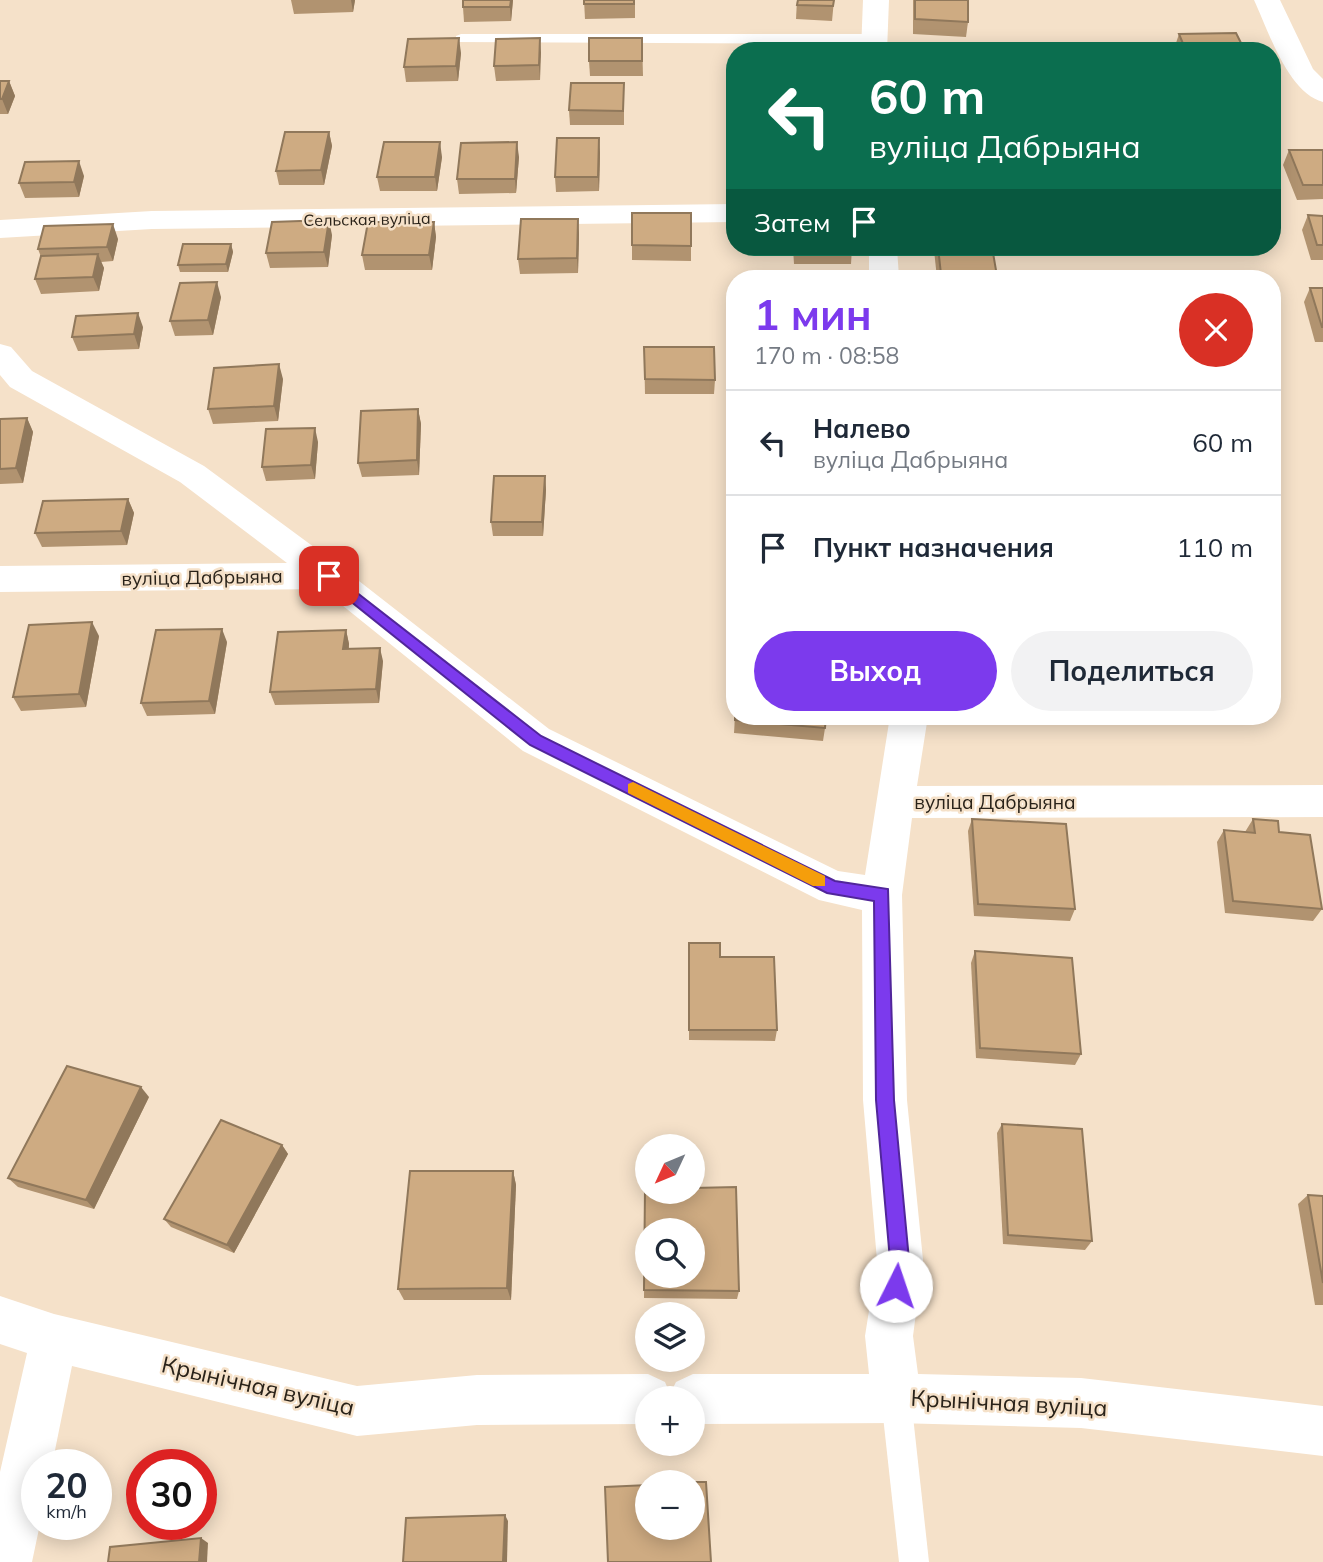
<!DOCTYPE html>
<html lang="ru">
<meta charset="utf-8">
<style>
body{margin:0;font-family:Mulish,sans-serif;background:#f2f2f3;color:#1f2937;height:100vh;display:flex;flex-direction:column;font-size:26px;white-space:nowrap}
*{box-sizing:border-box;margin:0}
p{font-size:23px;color:#747a83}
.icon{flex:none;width:38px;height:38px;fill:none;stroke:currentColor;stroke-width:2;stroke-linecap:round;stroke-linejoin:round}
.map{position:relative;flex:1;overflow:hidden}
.details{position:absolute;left:726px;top:270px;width:555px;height:455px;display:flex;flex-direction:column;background:#fff;border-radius:28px;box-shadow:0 4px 18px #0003}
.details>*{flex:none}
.guide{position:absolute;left:726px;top:42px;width:555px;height:214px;border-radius:28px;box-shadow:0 4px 18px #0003;background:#0b6e4f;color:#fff;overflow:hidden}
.needle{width:46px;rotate:226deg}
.tools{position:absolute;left:635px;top:1134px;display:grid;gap:14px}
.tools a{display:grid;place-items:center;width:70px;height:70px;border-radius:50%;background:#fff;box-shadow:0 4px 18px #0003;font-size:35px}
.speed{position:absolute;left:21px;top:1449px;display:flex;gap:14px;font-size:35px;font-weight:700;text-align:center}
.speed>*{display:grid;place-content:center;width:91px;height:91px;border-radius:50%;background:#fff;box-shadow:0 4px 18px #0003;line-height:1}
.speed small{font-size:18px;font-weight:400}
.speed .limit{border:10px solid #d22;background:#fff;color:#111}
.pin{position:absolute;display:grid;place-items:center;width:60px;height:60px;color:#fff;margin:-30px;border-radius:14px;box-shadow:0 4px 10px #0006}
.me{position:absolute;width:77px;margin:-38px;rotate:4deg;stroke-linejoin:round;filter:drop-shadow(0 0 5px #0008)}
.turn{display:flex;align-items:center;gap:24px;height:147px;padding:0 28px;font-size:32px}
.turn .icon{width:91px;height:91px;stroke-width:2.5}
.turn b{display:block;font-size:49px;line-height:60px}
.then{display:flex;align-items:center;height:66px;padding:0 28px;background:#0003;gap:14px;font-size:26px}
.round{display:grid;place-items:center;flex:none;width:74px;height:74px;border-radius:37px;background:#f2f2f3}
.head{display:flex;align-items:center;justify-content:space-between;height:119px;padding:0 28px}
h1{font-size:42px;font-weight:700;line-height:52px;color:#7c3aed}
.cta{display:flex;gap:14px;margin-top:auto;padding:14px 28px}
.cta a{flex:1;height:80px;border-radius:42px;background:#7c3aed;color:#fff;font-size:28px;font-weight:700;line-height:80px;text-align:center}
.cta a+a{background:#f2f2f3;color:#1f2937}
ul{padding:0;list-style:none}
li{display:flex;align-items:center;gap:21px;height:105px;padding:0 28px;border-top:2px solid #e0e1e3}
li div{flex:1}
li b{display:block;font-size:26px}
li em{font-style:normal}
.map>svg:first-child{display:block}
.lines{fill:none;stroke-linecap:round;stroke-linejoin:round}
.service{fill:#fff;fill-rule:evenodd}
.minor{fill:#fff;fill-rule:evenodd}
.wall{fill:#b19370}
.shaded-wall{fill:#90785b}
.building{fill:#ceab82;stroke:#90785b;stroke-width:2;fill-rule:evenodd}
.route{fill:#7c3aed;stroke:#51269a;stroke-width:2}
.slow{fill:#f59e0b}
.labels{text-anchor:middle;stroke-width:5;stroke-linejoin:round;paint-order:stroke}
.far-street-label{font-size:16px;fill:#292219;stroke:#f5e1c9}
.street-label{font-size:19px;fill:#292219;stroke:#f5e1c9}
.near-street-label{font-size:23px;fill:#292219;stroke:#f5e1c9}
</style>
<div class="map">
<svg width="1323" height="1562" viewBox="0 0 1323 1562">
<rect width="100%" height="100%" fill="#f5e1c9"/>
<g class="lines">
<g class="service">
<path d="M461,34H873L881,39L873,44L456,42V36Z"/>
<path d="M896,1383L906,1388L911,1398L929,1562H899L881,1398L886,1388Z"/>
</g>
<g class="minor">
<path d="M863,0H889L887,51H861Z"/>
<path d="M1254,0H1280L1313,69L1323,79V102C1288,93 1268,30 1254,0Z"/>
<path d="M735,204V222L152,229L0,238V220L152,211Z"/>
<path d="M869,247H897L899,278H869Z"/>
<path d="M0,344L11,347L32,371L204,466L341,567L549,729L838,871L865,875L890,716H928L917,786L1323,785V817L912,818L902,895L907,1100L923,1260L913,1336L918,1374L1081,1378L1323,1406V1456L1081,1428L896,1423L693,1424V1398H648V1424L477,1425L357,1436L72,1366L52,1465H37V1524H40L32,1562H0V1472L27,1353L0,1344V1296L54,1314L357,1386L477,1375L648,1374L665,1382L670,1394L676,1382L693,1374H869L865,1336L877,1260L863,1100L862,910L819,900L523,751L322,589L0,592V566L287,563L180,482L10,387L0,375Z"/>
</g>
</g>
<g class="wall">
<path d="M291,0H355L353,12L294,14Z"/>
<path d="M513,0L511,21L464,22L463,7Z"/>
<path d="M584,0H635V18L585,19Z"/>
<path d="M797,0H834L832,21L796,19Z"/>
<path d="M913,0H968V22L966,37L913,34Z"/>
<path d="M1179,34L1245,51H1175L1174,49Z"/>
<path d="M540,38V80L496,81L494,66Z"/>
<path d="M642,38L643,76H590L589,61Z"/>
<path d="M461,53L458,81L406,82L404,67Z"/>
<path d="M0,81H9L15,96L8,114H0Z"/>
<path d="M624,98V125H570L569,110Z"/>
<path d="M329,132L332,146L324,185H279L276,171Z"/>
<path d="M1289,150H1323V199L1297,200L1283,165Z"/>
<path d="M600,152L599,191L556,192L555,177Z"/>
<path d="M442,157L437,191H380L377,177Z"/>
<path d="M519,157L516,193L459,194L457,179Z"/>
<path d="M84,176L79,197L25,198L19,183Z"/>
<path d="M691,213V261L632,260V245Z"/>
<path d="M1308,215L1323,216V260H1311L1302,230Z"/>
<path d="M434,222L436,237L432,270H365L362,255Z"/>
<path d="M579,233L578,273L520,274L518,259Z"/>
<path d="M332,235L328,267L270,268L266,253Z"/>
<path d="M118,239L113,261L101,262L104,268L99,291L41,294L35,279L41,257L38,249Z"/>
<path d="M231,244L233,252L228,272H180L178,265Z"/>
<path d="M793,247H852L851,264H794Z"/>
<path d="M934,247H992L997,276L996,278H937L934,250Z"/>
<path d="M1310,288H1323V342H1315L1304,302Z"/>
<path d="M221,297L213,335L175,336L170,321Z"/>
<path d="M143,327L139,349L78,351L72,337Z"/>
<path d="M644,347L715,380L714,394H645Z"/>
<path d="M283,379L278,421L213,424L208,409Z"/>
<path d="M418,409L421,424L419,475L362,477L358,463Z"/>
<path d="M27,418L33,432L23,483L0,484V419Z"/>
<path d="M318,442L315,479L266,481L262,467Z"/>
<path d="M545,476L546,490L543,536H493L491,522Z"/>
<path d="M128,499L134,513L127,545L42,547L35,533Z"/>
<path d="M346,630L349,644V649L383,661L379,703L275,705L270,692Z"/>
<path d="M99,636L86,707L21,711L13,697Z"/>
<path d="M227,642L215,714L147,716L141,703Z"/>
<path d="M735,716L825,728L823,741L734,733Z"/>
<path d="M972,819L1075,909L1070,921L974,916L968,831Z"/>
<path d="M1253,819L1279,832L1322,909L1313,921L1225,913L1217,842L1224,830L1245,832Z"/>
<path d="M689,943L720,957L777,1030L775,1041L689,1040Z"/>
<path d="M975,951L1081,1054L1075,1065L976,1058L971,963Z"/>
<path d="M149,1097L94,1209L18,1187L8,1178Z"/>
<path d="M1002,1124L1092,1241L1085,1250L1003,1244L997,1133Z"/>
<path d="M282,1145L288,1154L234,1253L171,1227L164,1219Z"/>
<path d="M513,1171L516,1185L511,1300H404L398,1289Z"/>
<path d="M645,1188L739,1291L737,1299L644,1298Z"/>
<path d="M1308,1195L1323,1196V1305H1315L1298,1204Z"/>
</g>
<g class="shaded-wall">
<path d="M351,0H355L353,12Z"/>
<path d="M511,0H513L511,21L510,7Z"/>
<path d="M459,38L461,53L458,81L456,66Z"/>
<path d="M540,38L541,53L540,80L539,65Z"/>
<path d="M9,81L15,96L8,114L2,99Z"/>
<path d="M329,132L332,146L324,185L321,170Z"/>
<path d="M599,138L600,152L599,191L598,177Z"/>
<path d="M440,142L442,157L437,191L435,177Z"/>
<path d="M517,142L519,157L516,193L515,179Z"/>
<path d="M79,161L84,176L79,197L74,182Z"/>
<path d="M578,219L579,233L578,273L577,258Z"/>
<path d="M329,220L332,235L328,267L324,252Z"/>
<path d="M434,222L436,237L432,270L429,255Z"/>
<path d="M113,224L118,239L113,261L107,247Z"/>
<path d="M231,244L233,252L228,272L226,264Z"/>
<path d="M98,254L104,268L99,291L93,277Z"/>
<path d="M217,282L221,297L213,335L208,320Z"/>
<path d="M138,313L143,327L139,349L134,334Z"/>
<path d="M279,364L283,379L278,421L274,406Z"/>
<path d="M418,409L421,424L419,475L417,460Z"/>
<path d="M27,418L33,432L23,483L16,468Z"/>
<path d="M315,428L318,442L315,479L311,465Z"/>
<path d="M545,476L546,490L543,536L542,522Z"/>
<path d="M128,499L134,513L127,545L121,531Z"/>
<path d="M92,622L99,636L86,707L79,694Z"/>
<path d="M222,629L227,642L215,714L209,701Z"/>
<path d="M346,630L349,644L347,662L343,649Z"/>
<path d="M380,648L383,661L379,703L376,689Z"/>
<path d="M141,1087L149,1097L94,1209L86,1200Z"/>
<path d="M282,1145L288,1154L234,1253L227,1245Z"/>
<path d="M513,1171L516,1185L511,1300L507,1288Z"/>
<path d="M505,1515L508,1521L507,1562H503Z"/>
<path d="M201,1538L208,1543L207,1562H199Z"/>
</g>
<g class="building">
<path d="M463,0H511L510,7H463Z"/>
<rect x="584" y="0" width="50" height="4"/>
<path d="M798,0H834L833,6L797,5Z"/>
<path d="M915,0H968V22L915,19Z"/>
<path d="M1236,33L1245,51H1186L1179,34Z"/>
<path d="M459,38L456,66L404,67L408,39Z"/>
<path d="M540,38L539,65L494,66L496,39Z"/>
<rect x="589" y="38" width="53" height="23"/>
<path d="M925,43L976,46L977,51H925Z"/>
<path d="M783,47L826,48L827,51H783Z"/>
<path d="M0,81H9L2,99H0Z"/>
<path d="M571,83H624L623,111L569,110Z"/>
<path d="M285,132H329L321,170L276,171Z"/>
<path d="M557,138H599L598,177H555Z"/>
<path d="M384,142H440L435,177H377Z"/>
<path d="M517,142L515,179H457L461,143Z"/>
<path d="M1289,150H1323V185H1303Z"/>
<path d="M79,161L74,182L19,183L25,162Z"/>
<path d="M632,213H691V246L632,245Z"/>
<path d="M1308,215L1323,216V245H1317Z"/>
<path d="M521,219H578L577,258L518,259Z"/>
<path d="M329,220L324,252L266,253L272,222Z"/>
<path d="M368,222H434L429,255H362Z"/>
<path d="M113,224L107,247L38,249L44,226Z"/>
<path d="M183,244H231L226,264L178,265Z"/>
<rect x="795" y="247" width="57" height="2"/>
<path d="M938,247H992L997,276L941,274Z"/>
<path d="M98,254L93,277L35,279L41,256Z"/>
<path d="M806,276L859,277V278H806Z"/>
<path d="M217,282L208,320L170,321L180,283Z"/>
<path d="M1310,288H1323V327H1322Z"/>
<path d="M138,313L134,334L72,337L76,316Z"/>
<path d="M644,347H714L715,380L645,379Z"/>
<path d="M279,364L274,406L208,409L214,368Z"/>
<path d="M418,409L417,460L358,463L361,411Z"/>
<path d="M27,418L16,468L0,469V419Z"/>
<path d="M315,428L311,465L262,467L266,429Z"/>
<path d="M494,476H545L542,522H491Z"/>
<path d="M128,499L121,531L35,533L43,501Z"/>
<path d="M92,622L79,694L13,697L29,625Z"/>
<path d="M222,629L209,701L141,703L156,630Z"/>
<path d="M346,630L343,649L380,648L376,689L270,692L278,632Z"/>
<path d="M735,716H826L825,728L735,720Z"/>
<path d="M972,819L1066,824L1075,909L978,904Z"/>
<path d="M1253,819L1278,821L1279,832L1310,835L1322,909L1233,901L1224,830L1255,833Z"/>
<path d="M689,943H720V957H774L777,1030H689Z"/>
<path d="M975,951L1072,958L1081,1054L980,1048Z"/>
<path d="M67,1066L141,1087L86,1200L8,1178Z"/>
<path d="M221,1120L282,1145L227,1245L164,1219Z"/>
<path d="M1002,1124L1082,1129L1092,1241L1008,1235Z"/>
<path d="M410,1171H513L507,1288L398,1289Z"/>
<path d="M736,1187L739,1291L644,1290L645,1188H648V1192H693V1188ZM648,1230H693V1276H648Z"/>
<path d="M1308,1195L1323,1196V1283Z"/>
<path d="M692,1482H706L711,1562H608L605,1487L648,1485V1528H693V1482Z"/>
<path d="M505,1515L503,1562H403L406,1518Z"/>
<path d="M201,1538L199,1562H108L110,1547Z"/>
</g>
<path class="route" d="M329,571L541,736L835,881L888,889L894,1100L909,1260L903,1292L896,1295L889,1292L886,1286L890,1260L876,1100L874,901L827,893L530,745L324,580L322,576Z"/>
<path class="slow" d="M633,782L825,876V886H813L628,793V784Z"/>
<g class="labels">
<g class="far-street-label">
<text transform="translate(367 219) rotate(-1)" y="6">Сельская вуліца</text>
</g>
<g class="street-label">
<text transform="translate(202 577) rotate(-1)" y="7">вуліца Дабрыяна</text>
<text x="995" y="809">вуліца Дабрыяна</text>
</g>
<g class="near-street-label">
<text transform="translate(258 1386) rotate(13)" y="8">Крынічная вуліца</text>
<text transform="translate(1009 1403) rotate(3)" y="8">Крынічная вуліца</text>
</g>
</g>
</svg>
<div class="tools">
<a><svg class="needle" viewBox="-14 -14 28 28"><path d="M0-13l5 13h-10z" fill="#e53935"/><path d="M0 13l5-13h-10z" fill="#747a83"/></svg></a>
<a><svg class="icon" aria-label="search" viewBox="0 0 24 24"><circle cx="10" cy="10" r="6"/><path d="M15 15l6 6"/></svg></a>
<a><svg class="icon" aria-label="layers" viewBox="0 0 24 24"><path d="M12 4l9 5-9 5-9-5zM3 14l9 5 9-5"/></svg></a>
<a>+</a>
<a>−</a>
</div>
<div class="speed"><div>20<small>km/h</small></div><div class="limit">30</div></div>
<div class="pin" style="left:329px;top:576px;background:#d93025"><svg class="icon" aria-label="arrive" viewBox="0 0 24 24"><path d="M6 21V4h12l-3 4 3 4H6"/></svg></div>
<svg class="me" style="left:896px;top:1286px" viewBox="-20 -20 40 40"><circle r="19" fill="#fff"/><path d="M0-13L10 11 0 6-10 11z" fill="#7c3aed"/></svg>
<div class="guide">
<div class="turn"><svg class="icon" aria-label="left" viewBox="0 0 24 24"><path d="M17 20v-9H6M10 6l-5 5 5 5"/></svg><div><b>60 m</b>вуліца Дабрыяна</div></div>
<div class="then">Затем<svg class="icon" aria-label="arrive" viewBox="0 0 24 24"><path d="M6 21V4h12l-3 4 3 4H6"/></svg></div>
</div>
<section class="details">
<div class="head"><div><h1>1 мин</h1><p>170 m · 08:58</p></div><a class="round" style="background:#d93025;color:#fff"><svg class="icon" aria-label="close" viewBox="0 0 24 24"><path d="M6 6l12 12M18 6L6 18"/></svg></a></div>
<ul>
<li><svg class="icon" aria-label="left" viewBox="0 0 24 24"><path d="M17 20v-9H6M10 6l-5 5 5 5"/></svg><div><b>Налево</b><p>вуліца Дабрыяна</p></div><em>60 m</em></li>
<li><svg class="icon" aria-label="arrive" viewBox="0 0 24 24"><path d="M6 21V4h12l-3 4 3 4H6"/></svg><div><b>Пункт назначения</b></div><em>110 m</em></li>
</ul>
<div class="cta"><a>Выход</a><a>Поделиться</a></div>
</section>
</div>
